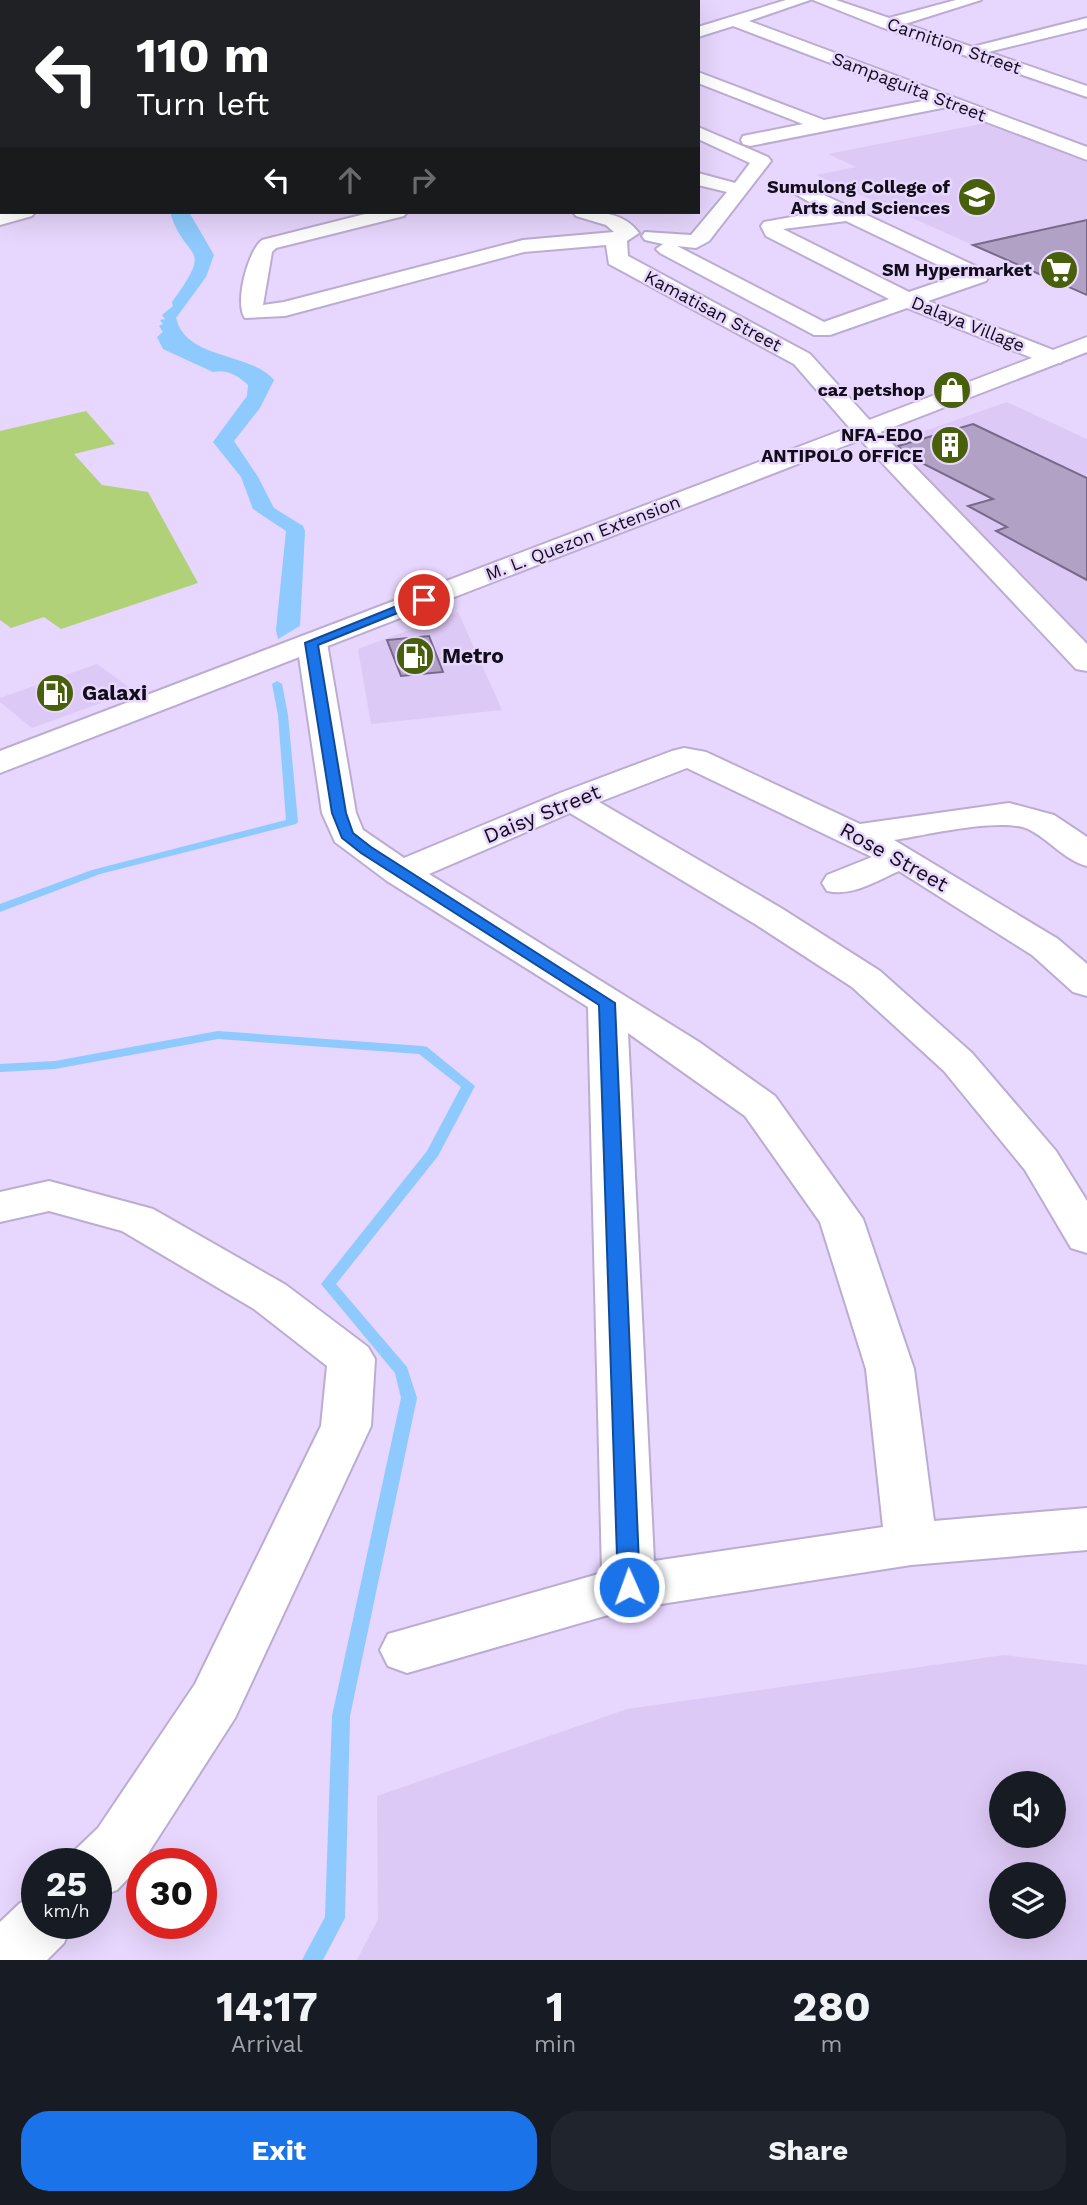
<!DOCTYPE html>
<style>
body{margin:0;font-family:"Work Sans",sans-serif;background:#20242c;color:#f1f3f6;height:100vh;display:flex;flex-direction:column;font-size:26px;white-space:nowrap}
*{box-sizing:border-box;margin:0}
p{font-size:23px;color:#9ea1a6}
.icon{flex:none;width:38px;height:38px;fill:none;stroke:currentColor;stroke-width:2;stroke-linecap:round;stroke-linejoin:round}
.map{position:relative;height:1960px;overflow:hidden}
.side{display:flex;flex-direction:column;background:#171b24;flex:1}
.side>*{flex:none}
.guide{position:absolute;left:0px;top:0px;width:700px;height:214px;box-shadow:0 7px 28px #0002;background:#202124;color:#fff;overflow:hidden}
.tools{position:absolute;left:989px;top:1771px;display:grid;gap:14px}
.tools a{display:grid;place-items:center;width:77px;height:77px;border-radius:50%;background:#171b24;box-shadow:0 7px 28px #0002;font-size:35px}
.speed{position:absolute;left:21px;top:1848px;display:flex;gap:14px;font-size:35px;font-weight:700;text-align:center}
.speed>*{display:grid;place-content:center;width:91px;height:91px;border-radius:50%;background:#171b24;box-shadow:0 7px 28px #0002;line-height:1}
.speed small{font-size:18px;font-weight:400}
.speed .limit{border:10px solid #d22;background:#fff;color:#111}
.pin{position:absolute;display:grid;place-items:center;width:60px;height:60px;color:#fff;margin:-30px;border:4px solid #fff;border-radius:50%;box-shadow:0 2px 7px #0007}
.me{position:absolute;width:77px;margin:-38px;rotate:358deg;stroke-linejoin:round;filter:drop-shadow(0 0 5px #0008)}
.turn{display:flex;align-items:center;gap:24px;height:147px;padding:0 21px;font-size:32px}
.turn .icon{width:91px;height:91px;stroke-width:2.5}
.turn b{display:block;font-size:49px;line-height:60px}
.lanes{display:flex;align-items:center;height:66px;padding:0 21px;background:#0003;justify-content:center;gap:35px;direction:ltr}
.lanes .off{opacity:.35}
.eta{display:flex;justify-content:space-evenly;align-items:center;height:119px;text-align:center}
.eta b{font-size:42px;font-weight:700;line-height:49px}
.button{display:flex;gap:14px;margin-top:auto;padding:14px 21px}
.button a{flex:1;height:80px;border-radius:28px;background:#1a73e8;color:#fff;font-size:28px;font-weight:700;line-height:80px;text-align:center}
.button a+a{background:#20242c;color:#f1f3f6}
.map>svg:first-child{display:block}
.built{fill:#ddc9f5;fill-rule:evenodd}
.green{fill:#b1d179}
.water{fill:#8ecafd}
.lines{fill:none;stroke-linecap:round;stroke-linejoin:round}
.stream{fill:#8ecafd;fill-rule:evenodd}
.building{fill:#b1a1c5;stroke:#78698b;stroke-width:2}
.minor-casing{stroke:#bcacd1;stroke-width:4}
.major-casing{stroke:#bcacd1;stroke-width:4}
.minor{fill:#fff;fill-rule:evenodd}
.major{fill:#fff;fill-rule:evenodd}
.route{fill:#1a73e8;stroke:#114b97;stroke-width:2}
.labels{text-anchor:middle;stroke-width:5;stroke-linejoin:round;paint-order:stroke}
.far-street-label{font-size:18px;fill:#130d1a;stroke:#e7d6fd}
.far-poi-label{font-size:18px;font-weight:bold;fill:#130d1a;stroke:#e7d6fd;text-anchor:end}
.poi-label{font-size:21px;font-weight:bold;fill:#130d1a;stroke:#e7d6fd;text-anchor:start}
.street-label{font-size:21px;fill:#130d1a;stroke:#e7d6fd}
</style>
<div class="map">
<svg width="1087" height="1960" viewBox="0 0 1087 1960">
<rect width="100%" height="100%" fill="#e7d6fd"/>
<g class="built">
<path d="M986,123L1087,162V220L973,245L816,175L856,167L828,154Z"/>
<path d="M1007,402L1087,439V646L888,444Z"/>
<path d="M458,612L502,710L371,724L358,649Z"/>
<path d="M97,664L134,691L32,728L0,702V698Z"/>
<path d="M1004,1655L1087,1665V1960H357L378,1919L377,1796L627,1709ZM1054,1783V1836H1001V1783ZM1054,1874V1927H1001V1874Z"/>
</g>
<path class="green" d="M86,411L115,444L74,454L102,485L148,492L198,583L61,629L44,617L11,628L0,620V431Z"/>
<path class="water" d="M170,212H189L214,255L206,277L176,318C186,360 250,352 274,380L260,408L234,441L258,477L274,508L303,526L305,531L300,626L278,639L276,630L286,531L253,509L241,477L213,442L247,396L248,385C239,376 226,369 213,372L163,349L157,337L163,332L159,326L163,324L160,320L165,319L162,315L173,306L172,302C216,242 185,263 170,212Z"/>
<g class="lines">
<g class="stream">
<path d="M651,0H656L657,2H652Z"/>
<path d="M277,681L282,684L288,715L298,822L296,824L100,874L0,912V904L92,870L286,820L278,715L272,684Z"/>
<path d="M218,1031L422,1046L427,1047L475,1086L438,1156L336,1284L407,1367L417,1398L350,1716L345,1918L323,1960H302L325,1917L332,1716L401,1398L395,1373L321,1284L427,1151L461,1087L419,1054L218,1039L55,1069L0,1072V1064L55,1061Z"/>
</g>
</g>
<g class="building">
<path d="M1087,220V295L973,245Z"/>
<path d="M973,424L1087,478V580L996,531L1007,527L968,506L993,499L908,456L898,446Z"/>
<path d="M429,636L443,672L401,676L387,640Z"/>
</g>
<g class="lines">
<defs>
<g id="minor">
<path d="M0,0H17L2,2L0,7Z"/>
<path d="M91,0H112L90,2Z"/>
<path d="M236,0H257L235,2Z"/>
<path d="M297,0H320L321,2H299Z"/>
<path d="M348,0H369L347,2Z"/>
<path d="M433,0H454L432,2Z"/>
<path d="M564,0H583L584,1L563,2Z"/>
<path d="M786,0H810L749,21L1087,147V160L947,107L750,146L743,144L741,140L743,136L803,124L698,83V72L824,120L928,100L733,26L698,37V27Z"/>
<path d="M813,0H836L889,18L956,0H981L905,24L972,47L1087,18V28L988,52L1087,86V97L881,27Z"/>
<rect x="0" y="66" width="2" height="11"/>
<path d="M0,98H2L0,109Z"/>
<path d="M698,127L768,157L771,161L709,241L696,248L677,246L824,322L889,299L766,236L761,226L764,222L825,211L792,192L795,188H809L986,271L989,276L986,281L928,301L1061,353L1065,358L1061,363H1045L907,308L830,335H814L660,253L656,249L663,244L645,240L642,236L645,232L691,235L727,192L698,185V173L735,183L750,163L698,139ZM846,221L959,275L909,292L783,229Z"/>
<path d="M2,133V145L0,146V134Z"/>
<path d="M35,212L32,216L0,225V213Z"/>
<path d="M373,212H407L404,216L276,248L272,252L263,305L284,302L523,240L614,232L606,225L576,216L573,212C598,212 623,211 639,233L627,241L628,256L810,354L873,424L1087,644V671L1076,669L855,434L794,364L609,264L606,245L524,252L285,316L245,318C234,303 248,251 262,240Z"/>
<path d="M312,634L323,637L327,643L356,813L363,830L404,858L560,793L672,751L684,748L706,752L860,824L1009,803L1054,815L1087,837V866C1064,860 1049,839 1028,829C1001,817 926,835 894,840L1058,939L1087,964V996L1073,992L1032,955L899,871C876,881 852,897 827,891L822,883L827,875L872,857L687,768L599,802L781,908L880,971L972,1053L1056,1151L1087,1201V1253L1071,1248L1025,1170L944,1071L852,987L755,924L570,813L429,874L699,1042L775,1096L863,1219L914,1369L934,1521L1087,1508V1550L911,1565L629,1609L407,1673L388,1666L380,1650L388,1634L602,1573L588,1007L387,881L335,842L322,813L297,643L301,637ZM628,1033L745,1116L820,1222L866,1369L883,1527L654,1561Z"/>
<path d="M49,1181L153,1209L286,1285L368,1347L375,1359L371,1426L235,1718L140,1866L117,1890L96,1898V1864H69L75,1850L98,1828L195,1684L321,1426L327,1366L254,1309L122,1231L49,1211L0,1222V1192Z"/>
<path d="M37,1896V1923H72L64,1943L47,1960H0V1922L20,1903Z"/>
</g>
<path id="major" d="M1087,337V352L0,773V751Z"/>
</defs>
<use href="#minor" class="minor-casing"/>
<use href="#major" class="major-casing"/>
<use href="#minor" class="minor"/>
<use href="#major" class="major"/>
</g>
<path class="route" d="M419,597L430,600L318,645L346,813L353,833L371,847L615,1003L640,1587L637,1593L629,1596L621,1593L618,1587L599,1005L361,853L342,838L332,813L305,643Z"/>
<defs>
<symbol id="university-disc" viewBox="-11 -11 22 22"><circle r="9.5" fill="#48600c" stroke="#e7d6fd"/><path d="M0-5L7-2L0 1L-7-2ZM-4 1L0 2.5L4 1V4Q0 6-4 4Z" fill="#fff"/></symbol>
<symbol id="supermarket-disc" viewBox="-11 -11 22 22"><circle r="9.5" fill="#48600c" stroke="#e7d6fd"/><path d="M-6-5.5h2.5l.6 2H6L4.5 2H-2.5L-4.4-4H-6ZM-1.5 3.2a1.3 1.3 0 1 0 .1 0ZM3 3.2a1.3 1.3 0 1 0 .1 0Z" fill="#fff"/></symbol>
<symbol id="shop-disc" viewBox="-11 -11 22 22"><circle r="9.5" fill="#48600c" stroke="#e7d6fd"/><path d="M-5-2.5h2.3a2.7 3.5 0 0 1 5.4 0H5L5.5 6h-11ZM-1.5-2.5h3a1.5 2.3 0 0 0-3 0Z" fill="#fff"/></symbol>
<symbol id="building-disc" viewBox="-11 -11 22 22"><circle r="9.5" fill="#48600c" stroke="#e7d6fd"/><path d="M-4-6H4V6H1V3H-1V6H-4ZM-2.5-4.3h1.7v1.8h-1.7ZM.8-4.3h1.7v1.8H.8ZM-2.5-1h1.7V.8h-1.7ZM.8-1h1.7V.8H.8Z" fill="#fff"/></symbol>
<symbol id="fuel-disc" viewBox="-11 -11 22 22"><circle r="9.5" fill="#48600c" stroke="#e7d6fd"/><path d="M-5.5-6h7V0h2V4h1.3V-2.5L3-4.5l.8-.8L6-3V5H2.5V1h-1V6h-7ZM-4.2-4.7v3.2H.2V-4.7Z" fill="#fff"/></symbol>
</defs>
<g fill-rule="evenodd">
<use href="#university-disc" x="955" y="175" width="44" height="44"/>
<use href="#supermarket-disc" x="1037" y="248" width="44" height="44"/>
<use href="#shop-disc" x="930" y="368" width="44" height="44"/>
<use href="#building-disc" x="928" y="423" width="44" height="44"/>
<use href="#fuel-disc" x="393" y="634" width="44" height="44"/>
<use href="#fuel-disc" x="33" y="671" width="44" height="44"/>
</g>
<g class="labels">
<g class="far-street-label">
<text transform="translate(954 46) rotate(19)" y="6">Carnition Street</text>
<text transform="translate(909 87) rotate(21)" y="6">Sampaguita Street</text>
<text transform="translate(713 311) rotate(28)" y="6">Kamatisan Street</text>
<text transform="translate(968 324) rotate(22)" y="6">Dalaya Village</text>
<text transform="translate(583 538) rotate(-21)" y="6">M. L. Quezon Extension</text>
</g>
<g class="far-poi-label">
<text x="950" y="193">Sumulong College of<tspan x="950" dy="21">Arts and Sciences</tspan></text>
<text x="1032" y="276">SM Hypermarket</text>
<text x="925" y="396">caz petshop</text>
<text x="923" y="441">NFA-EDO<tspan x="923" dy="21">ANTIPOLO OFFICE</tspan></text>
</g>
<g class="poi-label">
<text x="442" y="663">Metro</text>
<text x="82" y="700">Galaxi</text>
</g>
<g class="street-label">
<text transform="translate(542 814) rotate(-22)" y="7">Daisy Street</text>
<text transform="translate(894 857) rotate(29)" y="7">Rose Street</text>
</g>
</g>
</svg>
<div class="tools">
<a><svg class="icon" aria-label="sound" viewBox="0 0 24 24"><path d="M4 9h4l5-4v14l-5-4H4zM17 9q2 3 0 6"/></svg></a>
<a><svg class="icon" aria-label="layers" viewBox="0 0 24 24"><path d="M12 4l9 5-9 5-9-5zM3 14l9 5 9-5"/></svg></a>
</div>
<div class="speed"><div>25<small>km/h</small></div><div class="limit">30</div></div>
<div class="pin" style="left:424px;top:600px;background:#d93025"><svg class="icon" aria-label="arrive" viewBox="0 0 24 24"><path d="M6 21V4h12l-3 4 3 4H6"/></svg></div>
<svg class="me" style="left:629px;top:1587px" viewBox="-20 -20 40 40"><circle r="17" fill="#1a73e8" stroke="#fff" stroke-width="3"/><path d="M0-11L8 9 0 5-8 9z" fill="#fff"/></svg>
<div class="guide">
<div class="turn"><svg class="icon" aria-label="left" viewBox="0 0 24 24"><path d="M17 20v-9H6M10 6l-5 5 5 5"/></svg><div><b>110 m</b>Turn left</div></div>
<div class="lanes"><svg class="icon" aria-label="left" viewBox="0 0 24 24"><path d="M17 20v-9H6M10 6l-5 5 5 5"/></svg><svg class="icon off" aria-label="ahead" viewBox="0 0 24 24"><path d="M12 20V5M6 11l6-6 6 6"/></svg><svg class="icon off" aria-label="right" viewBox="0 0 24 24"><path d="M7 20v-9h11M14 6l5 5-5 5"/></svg></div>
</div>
</div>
<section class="side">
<div class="eta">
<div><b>14:17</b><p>Arrival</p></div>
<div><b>1</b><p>min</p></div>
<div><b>280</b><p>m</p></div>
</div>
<div class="button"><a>Exit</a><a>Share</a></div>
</section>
